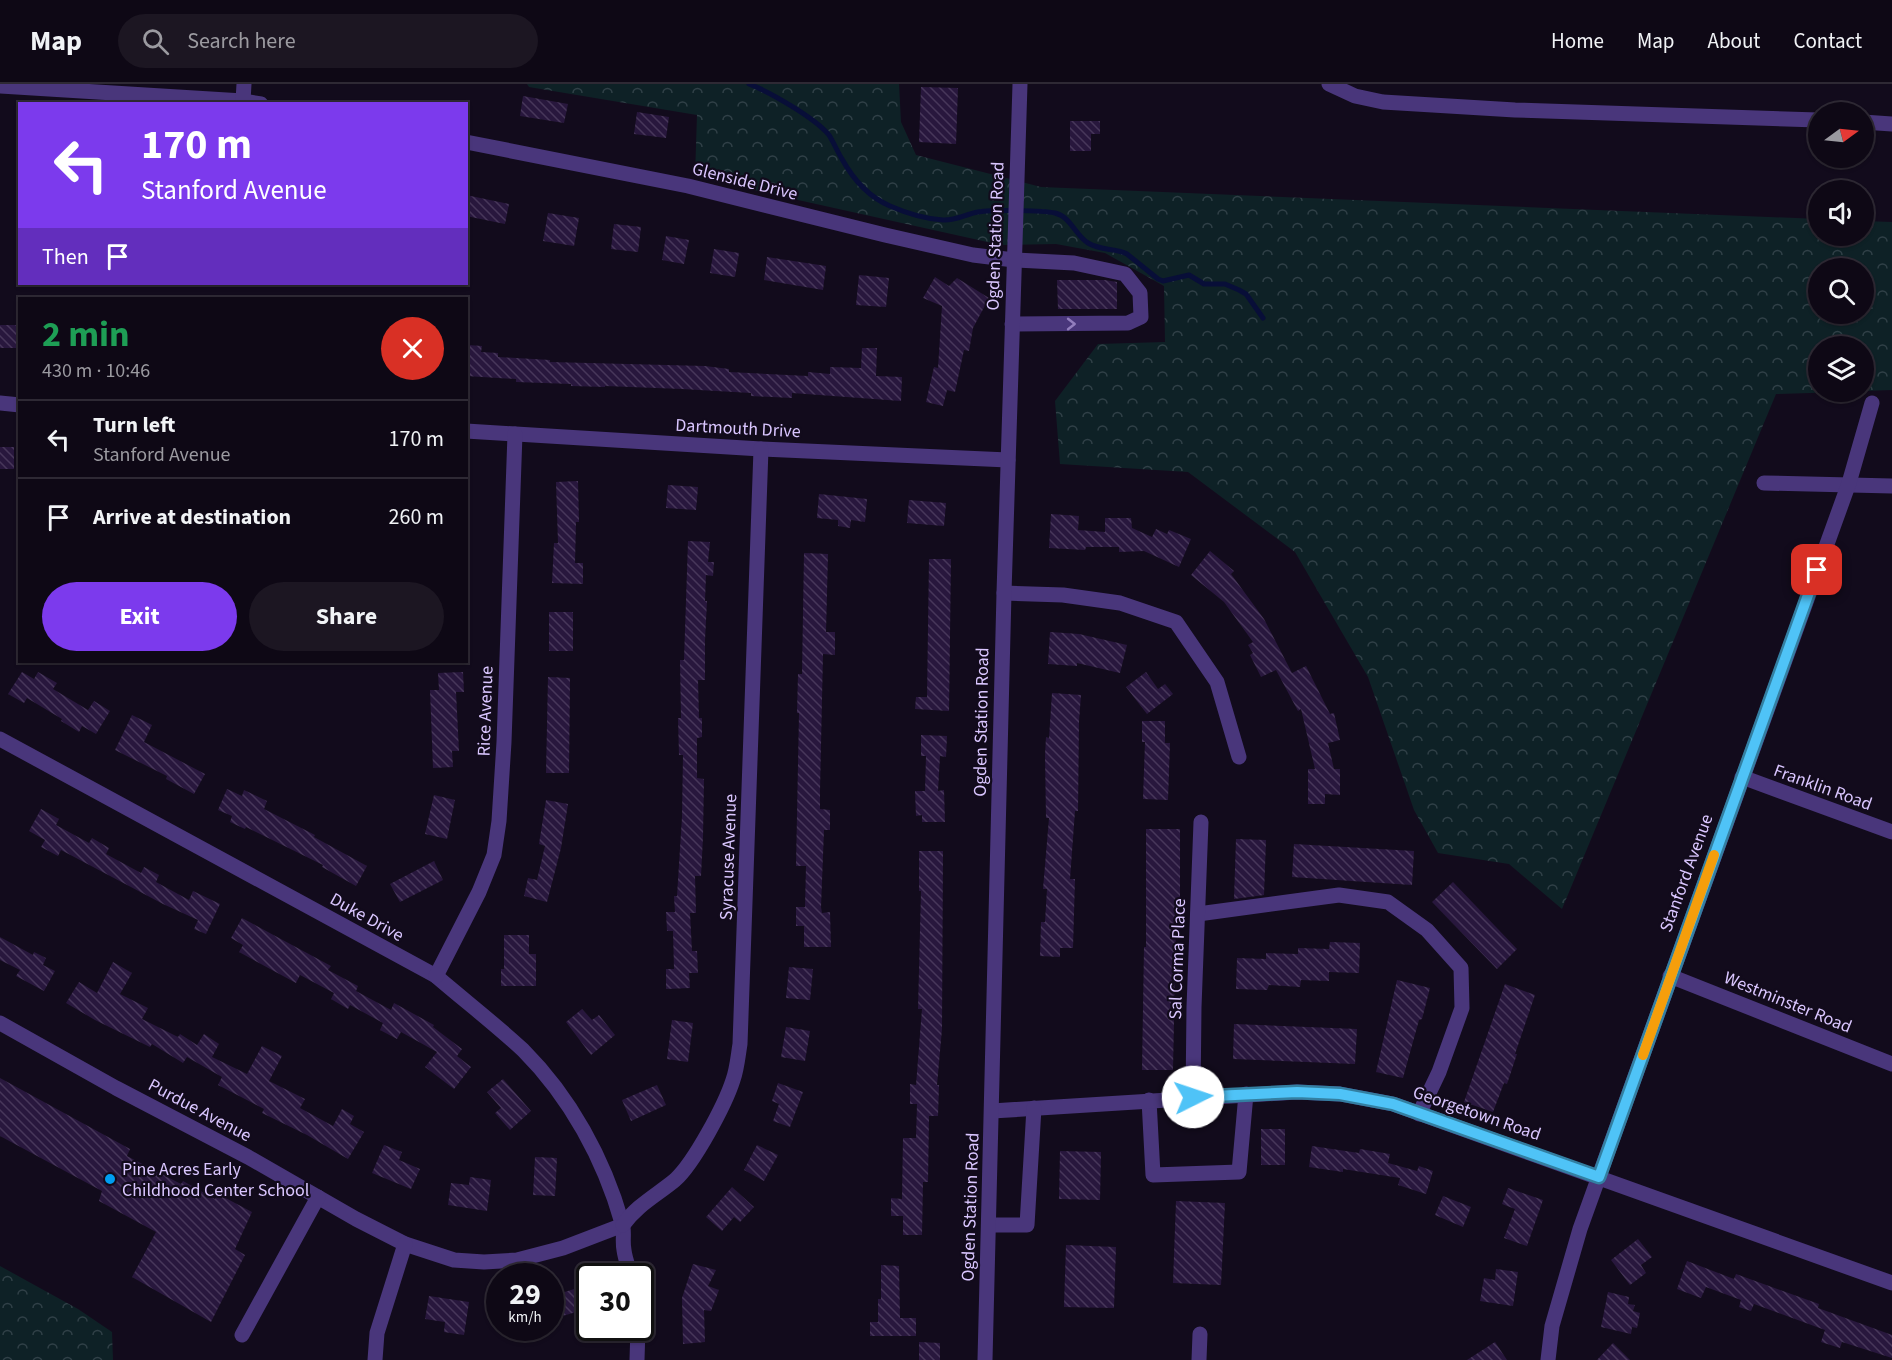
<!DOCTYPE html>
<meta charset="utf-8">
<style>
body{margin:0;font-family:"Source Sans 3",sans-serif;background:#1c1622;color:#f1f3f6;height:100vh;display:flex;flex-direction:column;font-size:22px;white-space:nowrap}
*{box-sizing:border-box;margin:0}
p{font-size:20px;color:#9b9aa0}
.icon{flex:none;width:33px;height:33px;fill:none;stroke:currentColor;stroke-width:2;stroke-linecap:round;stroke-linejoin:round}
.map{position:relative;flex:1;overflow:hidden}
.drawer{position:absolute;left:18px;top:213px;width:450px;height:366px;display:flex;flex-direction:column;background:#0e0815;border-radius:0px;box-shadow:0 2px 4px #0004,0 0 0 2px #2e2934}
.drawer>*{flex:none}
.top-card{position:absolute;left:18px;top:18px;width:450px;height:183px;border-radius:0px;box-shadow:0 2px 4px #0004,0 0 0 2px #2e2934;background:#7c3aed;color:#fff;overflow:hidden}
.needle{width:39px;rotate:75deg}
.controls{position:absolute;left:1808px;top:18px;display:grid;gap:12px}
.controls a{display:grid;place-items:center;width:66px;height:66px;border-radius:50%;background:#0e0815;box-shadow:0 2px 4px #0004,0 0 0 2px #2e2934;font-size:30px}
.speed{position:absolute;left:486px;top:1179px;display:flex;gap:12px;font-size:30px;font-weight:700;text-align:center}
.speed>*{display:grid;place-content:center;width:78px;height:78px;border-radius:50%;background:#0e0815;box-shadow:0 2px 4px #0004,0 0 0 2px #2e2934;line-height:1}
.speed small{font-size:15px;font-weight:400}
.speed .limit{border:3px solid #111;border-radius:9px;background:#fff;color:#111}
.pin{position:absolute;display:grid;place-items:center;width:51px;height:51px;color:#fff;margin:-26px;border-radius:12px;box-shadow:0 3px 9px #0006}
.me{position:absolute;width:66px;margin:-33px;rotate:86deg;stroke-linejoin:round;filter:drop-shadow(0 0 4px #0008)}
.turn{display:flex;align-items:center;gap:21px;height:126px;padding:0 24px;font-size:27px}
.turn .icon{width:78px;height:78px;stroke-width:2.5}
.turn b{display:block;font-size:42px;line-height:51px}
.then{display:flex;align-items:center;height:57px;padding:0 24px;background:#0003;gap:12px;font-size:22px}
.round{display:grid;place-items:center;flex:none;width:63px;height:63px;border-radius:32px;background:#1c1622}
.summary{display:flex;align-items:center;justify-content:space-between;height:102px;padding:0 24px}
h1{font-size:36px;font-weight:700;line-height:45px;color:#1e9e55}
.cta{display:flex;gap:12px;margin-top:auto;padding:12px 24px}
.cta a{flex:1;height:69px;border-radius:36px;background:#7c3aed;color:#fff;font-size:24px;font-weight:700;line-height:69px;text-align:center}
.cta a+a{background:#1c1622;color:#f1f3f6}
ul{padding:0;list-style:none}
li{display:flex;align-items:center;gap:18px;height:78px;padding:0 24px;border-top:2px solid #2e2934}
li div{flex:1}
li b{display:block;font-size:22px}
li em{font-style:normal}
header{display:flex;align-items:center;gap:36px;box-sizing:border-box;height:84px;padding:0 30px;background:#0e0815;border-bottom:2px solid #2e2934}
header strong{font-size:28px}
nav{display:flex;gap:33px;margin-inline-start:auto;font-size:21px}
.search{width:420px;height:54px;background:#1c1622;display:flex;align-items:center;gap:15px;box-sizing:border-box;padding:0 21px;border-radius:33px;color:#9b9aa0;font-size:22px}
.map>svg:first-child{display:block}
.forest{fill:url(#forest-crowns);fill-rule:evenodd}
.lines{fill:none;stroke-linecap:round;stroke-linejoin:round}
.stream{stroke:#080e38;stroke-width:5}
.building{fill:url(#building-back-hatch)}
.minor{stroke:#49367b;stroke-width:15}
.oneway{stroke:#927ebd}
.route-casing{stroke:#337fa1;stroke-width:15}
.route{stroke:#4fc3f7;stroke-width:10}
.slow{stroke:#f59e0b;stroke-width:10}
.poi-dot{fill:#009df1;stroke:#120b1c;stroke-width:2}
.labels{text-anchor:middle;stroke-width:4.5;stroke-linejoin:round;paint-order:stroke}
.street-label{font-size:18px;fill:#dac6ff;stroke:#120b1c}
.poi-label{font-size:18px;fill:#dac6ff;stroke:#120b1c;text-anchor:start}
</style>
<header>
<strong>Map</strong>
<div class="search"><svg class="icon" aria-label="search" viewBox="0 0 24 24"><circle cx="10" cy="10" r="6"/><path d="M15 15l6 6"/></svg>Search here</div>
<nav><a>Home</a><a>Map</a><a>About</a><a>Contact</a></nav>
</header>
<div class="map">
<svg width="1892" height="1276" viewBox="0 0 1892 1276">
<defs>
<pattern id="forest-crowns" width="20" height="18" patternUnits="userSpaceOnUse" patternTransform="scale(1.5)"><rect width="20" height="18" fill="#0e2126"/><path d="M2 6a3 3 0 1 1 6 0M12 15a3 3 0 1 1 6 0" fill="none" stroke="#304047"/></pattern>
<pattern id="building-back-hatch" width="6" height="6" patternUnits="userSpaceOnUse" patternTransform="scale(1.5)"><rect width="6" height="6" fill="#28173d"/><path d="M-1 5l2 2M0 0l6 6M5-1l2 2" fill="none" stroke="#47375a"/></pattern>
</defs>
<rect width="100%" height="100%" fill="#120b1c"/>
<g class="forest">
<path d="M527,0H899L901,38L916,71L1041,103L1818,135V152H1863V137L1892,138V306L1863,307V262H1818V308H1842L1776,310L1562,825L1509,780L1438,769L1414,726L1368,593L1295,468L1188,388L1060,380L1055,317L1098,260L1165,258L1164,202L1105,169L1056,160L1001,161L695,93L697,31L529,3ZM1818,184H1863V230H1818Z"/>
<path d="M0,1182L78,1225L112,1248L113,1276H0Z"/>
</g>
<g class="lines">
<path class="stream" d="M749,0C770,8 815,34 829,51C834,59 837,67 842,75C853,95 869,113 890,122C906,129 925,135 943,136C955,137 966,130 978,128C992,126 1042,126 1055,129C1071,133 1075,151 1088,159C1101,167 1115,164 1127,170L1158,195L1163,197L1189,191L1204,200H1225L1239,206L1246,210L1263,234"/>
</g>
<g class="building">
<path d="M921,3L958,4L956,60L919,58Z"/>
<path d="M523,12L568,20L564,39L520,32Z"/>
<path d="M637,28L669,33L666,54L634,50Z"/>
<path d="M1070,37H1100V50H1091V67H1070Z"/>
<path d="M466,111L509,120L505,140L466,132Z"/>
<path d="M548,129L579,134L574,162L543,157Z"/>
<path d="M614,140L641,143L638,168L611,165Z"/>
<path d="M666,152L689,156L684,180L662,176Z"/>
<path d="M714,165L739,169L735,193L710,189Z"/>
<path d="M767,173L826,182L823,206L764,196Z"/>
<path d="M859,191L889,194L886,223L856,221Z"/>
<path d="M935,193L949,202L957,194L989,214L973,244L969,267L964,266L955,308L947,306L943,322L926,318L934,283L938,284L942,222L923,214Z"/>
<path d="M1057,196H1105L1117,198V225H1058Z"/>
<rect x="0" y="241" width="20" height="23"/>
<path d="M468,261L482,262L481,268L498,269V273L550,276V278L705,282L729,285V288L808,292V288L830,290V283L861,284L862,264H877L876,292L902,293L901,317L792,309V314L751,312V309L682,305L605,302V303L571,302V300L516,298V295L466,292Z"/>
<rect x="0" y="363" width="14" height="22"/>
<path d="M578,397L579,438H576L575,479H583V500L552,499L554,459H558L556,398Z"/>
<path d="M668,401L698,403L696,426L666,424Z"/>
<path d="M819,410L867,415L865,438L851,436L850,444L838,442V436L817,434Z"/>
<path d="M909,416L946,419L944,442L907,439Z"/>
<path d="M1051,430L1079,432L1078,446L1105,448V434H1131L1132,444L1152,453L1156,445L1167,450L1169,446L1191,455L1179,483L1144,467L1119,468V463H1086L1085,466L1049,464Z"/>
<path d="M688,457L710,458L708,478H714L713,492L706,491L705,517H707L705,556V596H698L699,634H702V653L697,654V694L704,695L703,753L701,792H695L696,829H690L692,867H697L698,889H689L690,904L666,905V885H674L673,847H667L666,828H675L674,812H677L682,733L683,671H679L678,634H681L680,576H684Z"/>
<path d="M1210,467L1234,487L1231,490L1264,535L1292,589L1306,582L1330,630L1334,629L1340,656L1328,659L1334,685H1340V711L1325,710V720H1308V685H1315L1301,625L1298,627L1276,586L1261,593L1250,571L1253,569L1248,561L1253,558L1224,518L1191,491Z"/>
<path d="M804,469L828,470L826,548H835V571L823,570L820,707V725L830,726V746H824L821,823L822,829L830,828L831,863H804V842H796V823H805L806,782H796L799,629H797L798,590H802Z"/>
<path d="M929,475H951L949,627L915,625L916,613H927Z"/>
<rect x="549" y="528" width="24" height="39"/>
<path d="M1050,548L1079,550L1127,561L1120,589L1077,579V582L1048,580Z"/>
<path d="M22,588L34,595L38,588L57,599L53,605L88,626L94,617L110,627L96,650L82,642L79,648L61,637L62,635L27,614L24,619L8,610Z"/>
<path d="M463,588L464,608H456L459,667H452L453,683L433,684L430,606H439L438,589Z"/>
<path d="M1146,588L1158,605L1165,600L1173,610L1147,630L1126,603Z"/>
<path d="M548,593L570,594L569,689H546Z"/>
<path d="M1052,609L1081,611L1079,637L1078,727H1075L1070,795H1075L1073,864H1060V873L1040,872L1041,838H1045L1047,805H1043L1049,734H1046L1045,671L1046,653L1049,654Z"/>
<path d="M132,631L152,641L144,658L205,690L194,710L166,695L167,692L115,666Z"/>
<path d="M1142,637H1165V659H1170L1168,716L1143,715L1145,658H1142Z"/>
<path d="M921,651L947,652L946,673L940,672L938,707L944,706L945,738H922V731L916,732L915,707H925L926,672H921Z"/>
<path d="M227,705L242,712L244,706L267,717L264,725L315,751L314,753L367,782L356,802L322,783L323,781L246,743L245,745L230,738L232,732L218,726Z"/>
<path d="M434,711L455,716L447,755L425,750Z"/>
<path d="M546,716L568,720L561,764L547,818L524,812L528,794L537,796L545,762L539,760Z"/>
<path d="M41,725L59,735L56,741L89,759L92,754L109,764L106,770L141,789L144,783L159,791L156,798L189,816L193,807L220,820L206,850L194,845L198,836L163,820L61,766L58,772L41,763L45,756L29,747Z"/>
<path d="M1146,745H1180V839H1176L1173,986H1142L1144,863H1146Z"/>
<path d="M1236,755L1266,756L1264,811L1234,815Z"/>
<path d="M1294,760L1414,767L1412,801L1292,793Z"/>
<path d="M919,767H943L942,945L937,1001H939L938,1032H929L928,1098H923L922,1151H903V1132H891V1114L902,1115L903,1054H916L917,1020H910V1000L916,1001L922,925H918L921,807H919Z"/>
<path d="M434,777L443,796L400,818L390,800Z"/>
<path d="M1453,798L1517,865L1497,885L1432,818Z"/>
<path d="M242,834L331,882L328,886L358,902L356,907L391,926L394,919L434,941L433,943L462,965L457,972L471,983L454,1005L425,983L437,968L401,948L397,955L380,946L383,939L350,921L348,925L331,915L334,909L300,891L296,899L239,868L243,861L231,854Z"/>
<path d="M504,851H529V870H536V902H501V885H504Z"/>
<path d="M0,853L33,871L34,868L46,874L43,881L55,887L44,907L16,892L20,886L0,876Z"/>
<path d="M1330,858L1360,859L1359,889L1329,888V897L1301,896L1300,903L1269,901L1267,906L1236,905L1237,874L1266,875V869L1298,870V864L1329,865Z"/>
<path d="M113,878L132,889L120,910L148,924L142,935L178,953L180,950L197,961L204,950L219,960L212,973L247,990L262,962L282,972L269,997L305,1015L300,1024L333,1042L342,1025L354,1032L350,1040L364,1048L348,1075L307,1051L262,1029L264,1025L218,1001L222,993L187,973L183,979L152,960L150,963L95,936L66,919L79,898L97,909Z"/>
<path d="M789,883L813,885L810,916L786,914Z"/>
<path d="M1397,896L1430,904L1422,935L1419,936L1403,994L1376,988Z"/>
<path d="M1505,900L1535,911L1515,970H1517L1507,1000L1504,999L1493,1028L1464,1018Z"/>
<path d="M582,925L592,936L599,931L615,951L591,971L566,938Z"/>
<path d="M672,936L693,939L688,978L667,975Z"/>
<path d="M1234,940L1357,945L1355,980L1233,975Z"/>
<path d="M786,943L810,947L805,977L781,973Z"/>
<path d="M0,994L130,1065L127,1072L181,1100L183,1097L215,1115L218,1110L252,1128L235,1165L245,1171L211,1238L132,1193L156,1148L99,1117L102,1107L0,1052Z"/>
<path d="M503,995L531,1027L510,1046L495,1029L501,1024L487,1008Z"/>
<path d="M778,999L803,1008L790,1043L773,1037L779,1020L772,1017Z"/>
<path d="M657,1001L666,1021L631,1037L622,1016Z"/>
<rect x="1261" y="1045" width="24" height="36"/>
<path d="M384,1061L402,1068L399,1076L420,1085L411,1105L372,1089Z"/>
<path d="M757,1061L778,1071L764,1097L744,1086Z"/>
<path d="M1312,1062L1359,1069L1360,1065L1390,1070L1388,1079L1417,1087L1419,1082L1433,1087L1426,1110L1398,1101L1400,1094L1343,1085V1088L1309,1083Z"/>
<path d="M1060,1067L1101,1068L1100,1116L1059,1115Z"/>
<path d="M535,1073L557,1074L555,1112L533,1111Z"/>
<path d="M470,1093L491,1096L487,1127L448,1121L451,1099L469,1101Z"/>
<path d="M732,1103L754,1123L740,1138L734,1133L722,1147L706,1133Z"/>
<path d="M1508,1104L1543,1116L1527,1162L1504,1154L1515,1125L1502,1120Z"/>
<path d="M1443,1112L1471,1123L1463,1143L1435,1131Z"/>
<path d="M1176,1117L1225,1119L1221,1201L1173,1199Z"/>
<path d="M1638,1155L1652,1173L1641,1181L1646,1189L1630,1201L1611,1176Z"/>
<path d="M1066,1161L1116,1163L1114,1224L1064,1223Z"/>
<path d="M1687,1177L1734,1195L1736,1190L1819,1220L1818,1224L1892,1251V1274L1842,1258L1840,1264L1821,1258L1825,1246L1754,1220L1751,1227L1739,1223L1741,1216L1706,1203L1701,1214L1677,1205Z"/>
<path d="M693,1180L716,1186L708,1202L719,1206L711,1227L704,1226L705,1258L683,1260L682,1214Z"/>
<path d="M881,1181L899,1182L900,1234H916V1252H870V1238H878V1215H881Z"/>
<path d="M1496,1185L1518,1188L1513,1222L1480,1217L1484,1194L1495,1196Z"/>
<path d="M590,1200V1224L559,1233L552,1212Z"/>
<path d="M1608,1208L1629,1213L1628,1220L1635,1221L1633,1227L1640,1229L1637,1244L1632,1243L1631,1250L1601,1243Z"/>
<path d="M429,1212L469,1218L464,1251L444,1248L445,1238L425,1235Z"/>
<path d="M919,1258L940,1259V1276H919Z"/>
<path d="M1495,1258L1507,1276H1467Z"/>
<path d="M1613,1259L1630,1276H1597Z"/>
</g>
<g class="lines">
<g class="minor">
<path d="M1329,0L1355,12L1383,18L1515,26L1818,36"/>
<path d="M0,2L243,17L261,20"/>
<path d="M243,17L244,0"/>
<path d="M1863,38L1892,40"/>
<path d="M466,58L688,102L885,151L973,171L1014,176L1074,179L1125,190L1140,209L1141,233L1128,239L1012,240"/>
<path d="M0,319L20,321"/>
<path d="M466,347L761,365L1008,376"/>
<path d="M1764,399L1892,402"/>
<path d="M1004,509L1063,511L1120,519L1176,538L1217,598L1239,673"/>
<path d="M0,655L436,892C465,917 495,940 523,966C570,1013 604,1075 622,1139C625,1147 622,1157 624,1166C625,1175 629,1184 631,1192"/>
<path d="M1742,693L1892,748"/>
<path d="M1198,830L1339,811L1388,818L1427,846L1461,884L1462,924L1439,988L1419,1030"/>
<path d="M436,892L479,808L494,771L499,737L504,658L515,350"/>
<path d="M1670,892L1892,980"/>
<path d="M0,939L116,1004L248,1073L356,1135L405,1160L454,1176L484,1178L517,1176L563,1164L623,1141"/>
<path d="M1193,1013L1194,923L1201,738"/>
<path d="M1149,1016L1153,1091L1239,1088L1246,1010"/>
<path d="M992,1027L1297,1008L1340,1010L1393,1020L1892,1199"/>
<path d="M623,1141C637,1121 657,1111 675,1096C694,1079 725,1021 733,996C737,985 738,972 740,960L761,365"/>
<path d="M989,1141H1027L1034,1024"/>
<path d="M242,1251L318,1113"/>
<path d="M375,1276L377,1249L405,1160"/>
<path d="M637,1276L638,1244"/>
<path d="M985,1276L1004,509L1020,0"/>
<path d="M1199,1276L1200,1250"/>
<path d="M1548,1276L1552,1242L1580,1145L1849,399L1872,319"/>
</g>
</g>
<defs><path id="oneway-chevron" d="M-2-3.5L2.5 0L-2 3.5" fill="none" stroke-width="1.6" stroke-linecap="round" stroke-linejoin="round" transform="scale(1.5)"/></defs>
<use class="oneway" href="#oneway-chevron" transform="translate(1071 240)"/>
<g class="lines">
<defs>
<path id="route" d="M1193,1013L1297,1008L1340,1010L1393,1020L1599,1093L1817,486"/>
</defs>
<use href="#route" class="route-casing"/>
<use href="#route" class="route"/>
<path class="slow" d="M1643,971L1714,771"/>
</g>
<circle class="poi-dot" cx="110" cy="1095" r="6"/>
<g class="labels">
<g class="street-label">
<text transform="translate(745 97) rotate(14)" y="6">Glenside Drive</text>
<text transform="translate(995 152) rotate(-88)" y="6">Ogden Station Road</text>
<text transform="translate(738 344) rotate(3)" y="6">Dartmouth Drive</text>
<text transform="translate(485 627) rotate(-88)" y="6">Rice Avenue</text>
<text transform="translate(981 638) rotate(-89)" y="6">Ogden Station Road</text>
<text transform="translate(1823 703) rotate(20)" y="6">Franklin Road</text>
<text transform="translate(728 773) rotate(-88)" y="6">Syracuse Avenue</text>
<text transform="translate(1686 789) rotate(-70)" y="6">Stanford Avenue</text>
<text transform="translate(367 833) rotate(29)" y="6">Duke Drive</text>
<text transform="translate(1177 875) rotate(-88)" y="6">Sal Corma Place</text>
<text transform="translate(1788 918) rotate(22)" y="6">Westminster Road</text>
<text transform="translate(200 1026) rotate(28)" y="6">Purdue Avenue</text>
<text transform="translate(1477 1029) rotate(19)" y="6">Georgetown Road</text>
<text transform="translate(970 1123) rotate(-88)" y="6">Ogden Station Road</text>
</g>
<g class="poi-label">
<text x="122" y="1091">Pine Acres Early<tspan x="122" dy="21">Childhood Center School</tspan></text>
</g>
</g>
</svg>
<div class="controls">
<a><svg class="needle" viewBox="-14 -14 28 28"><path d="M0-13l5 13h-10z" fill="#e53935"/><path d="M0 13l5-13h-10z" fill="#9b9aa0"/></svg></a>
<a><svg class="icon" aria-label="sound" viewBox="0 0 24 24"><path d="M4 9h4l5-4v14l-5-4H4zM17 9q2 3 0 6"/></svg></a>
<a><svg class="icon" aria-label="search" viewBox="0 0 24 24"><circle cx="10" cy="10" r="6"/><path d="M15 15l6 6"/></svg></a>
<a><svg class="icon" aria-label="layers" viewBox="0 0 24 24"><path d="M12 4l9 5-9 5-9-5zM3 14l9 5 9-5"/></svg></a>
</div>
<div class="speed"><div>29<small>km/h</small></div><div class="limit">30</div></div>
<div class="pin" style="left:1817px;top:486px;background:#d93025"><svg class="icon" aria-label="arrive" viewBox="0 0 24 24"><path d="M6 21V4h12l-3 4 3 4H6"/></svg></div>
<svg class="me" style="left:1193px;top:1013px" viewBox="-20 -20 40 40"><circle r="19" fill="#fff"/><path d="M0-13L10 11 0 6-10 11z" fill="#4fc3f7"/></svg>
<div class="top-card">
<div class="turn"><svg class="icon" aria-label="left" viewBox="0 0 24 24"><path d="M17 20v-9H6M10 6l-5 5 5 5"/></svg><div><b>170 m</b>Stanford Avenue</div></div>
<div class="then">Then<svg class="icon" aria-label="arrive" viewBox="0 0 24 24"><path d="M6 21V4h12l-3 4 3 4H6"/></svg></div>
</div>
<section class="drawer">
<div class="summary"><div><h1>2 min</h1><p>430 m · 10:46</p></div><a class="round" style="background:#d93025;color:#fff"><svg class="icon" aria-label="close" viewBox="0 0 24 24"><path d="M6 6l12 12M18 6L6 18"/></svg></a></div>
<ul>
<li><svg class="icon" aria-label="left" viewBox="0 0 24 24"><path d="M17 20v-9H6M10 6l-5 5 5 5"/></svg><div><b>Turn left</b><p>Stanford Avenue</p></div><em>170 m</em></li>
<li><svg class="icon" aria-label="arrive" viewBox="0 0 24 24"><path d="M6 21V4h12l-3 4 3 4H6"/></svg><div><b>Arrive at destination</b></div><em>260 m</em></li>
</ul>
<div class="cta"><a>Exit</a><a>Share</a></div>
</section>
</div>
